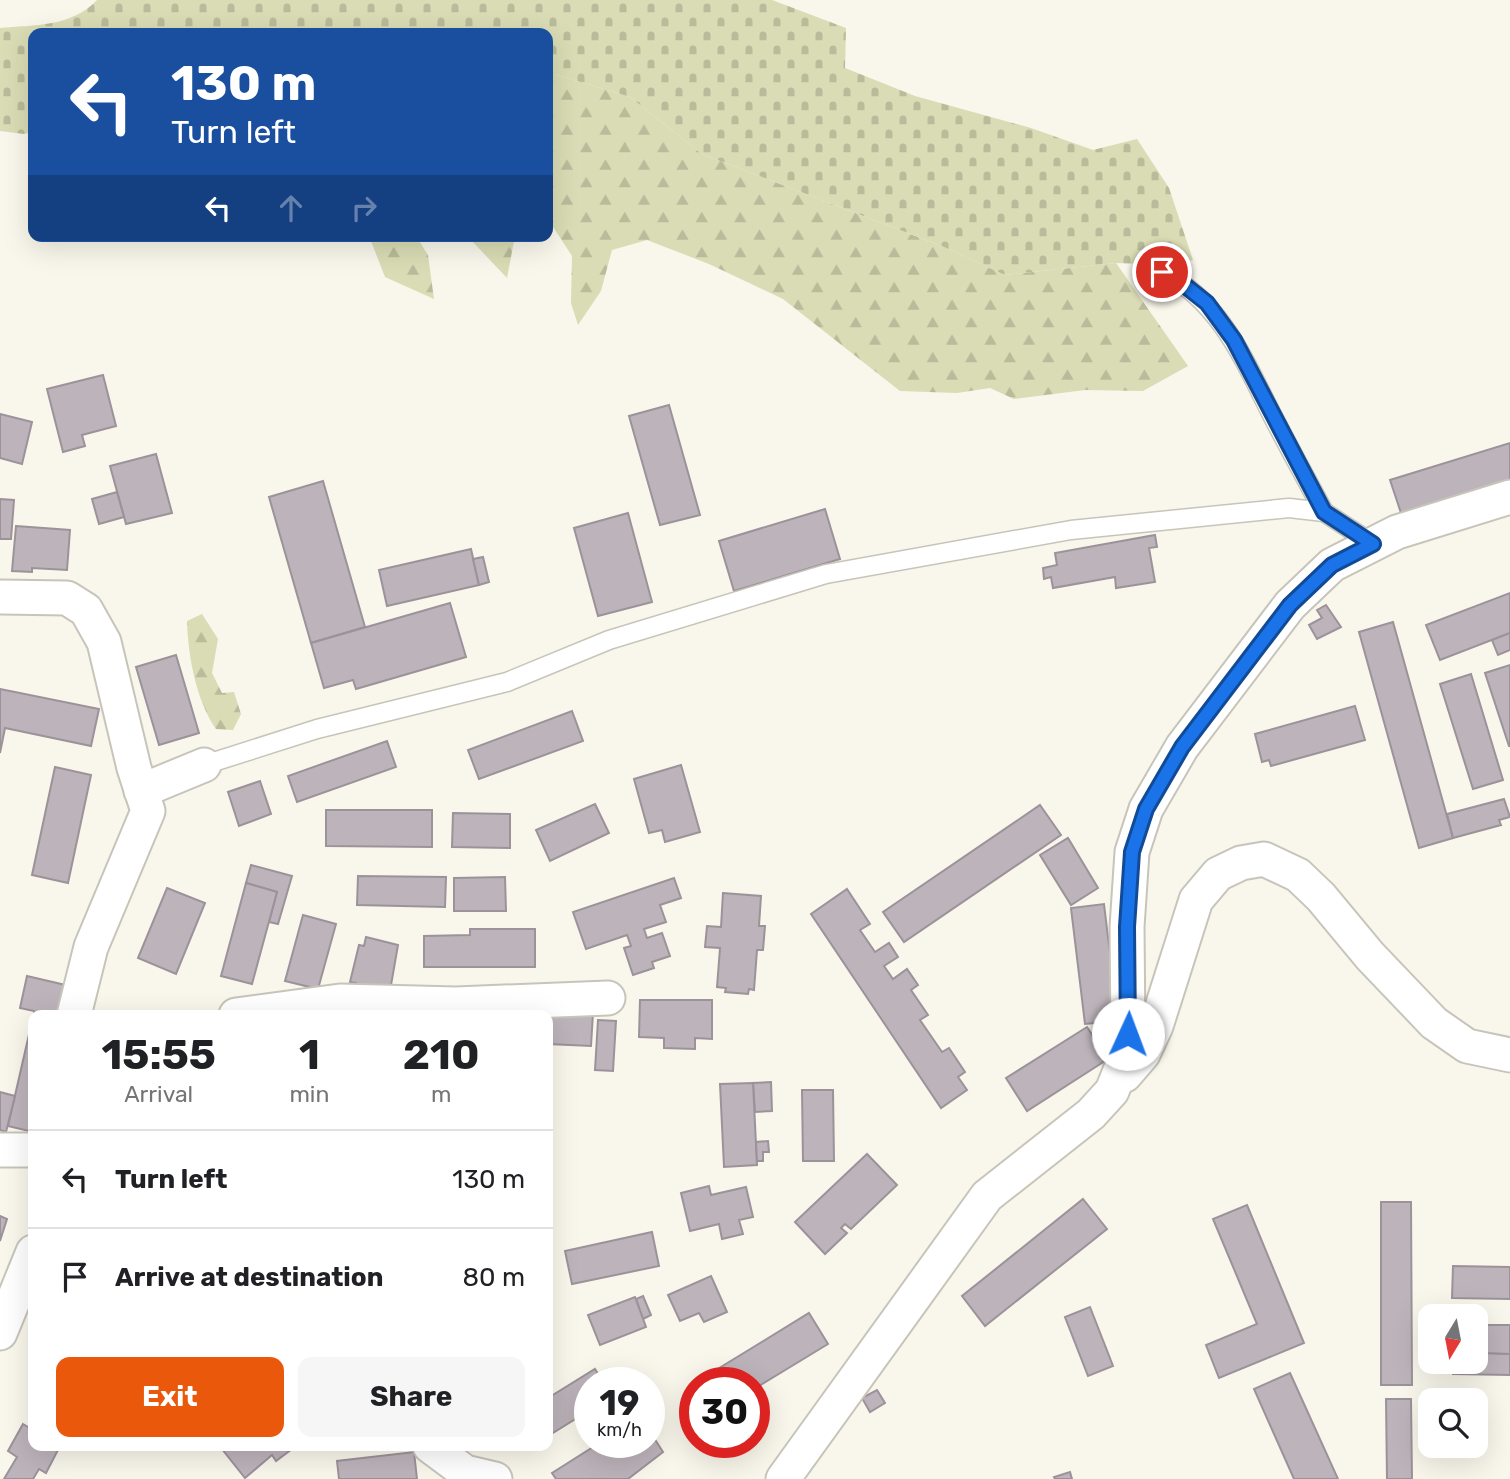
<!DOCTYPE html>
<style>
body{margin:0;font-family:Rubik,sans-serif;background:#f6f6f6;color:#202124;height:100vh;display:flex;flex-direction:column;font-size:26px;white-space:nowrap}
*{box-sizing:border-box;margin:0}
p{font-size:23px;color:#757577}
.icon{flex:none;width:38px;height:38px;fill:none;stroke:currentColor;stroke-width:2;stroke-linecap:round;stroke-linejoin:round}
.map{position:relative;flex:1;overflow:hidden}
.details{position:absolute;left:28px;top:1010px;width:525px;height:441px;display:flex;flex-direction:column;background:#fff;border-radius:14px;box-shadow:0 7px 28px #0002}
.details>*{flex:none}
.top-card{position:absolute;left:28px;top:28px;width:525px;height:214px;border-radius:14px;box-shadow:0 7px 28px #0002;background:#1a4fa0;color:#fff;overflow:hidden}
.needle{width:46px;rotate:190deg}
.controls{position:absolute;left:1418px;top:1304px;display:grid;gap:14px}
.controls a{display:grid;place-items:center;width:70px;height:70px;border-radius:14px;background:#fff;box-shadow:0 7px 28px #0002;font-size:35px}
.speed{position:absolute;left:574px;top:1367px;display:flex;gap:14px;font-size:35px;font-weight:700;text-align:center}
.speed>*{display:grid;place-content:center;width:91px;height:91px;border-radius:50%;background:#fff;box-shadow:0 7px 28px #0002;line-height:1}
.speed small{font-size:18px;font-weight:400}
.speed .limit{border:10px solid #d22;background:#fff;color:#111}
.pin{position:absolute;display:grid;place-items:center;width:60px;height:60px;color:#fff;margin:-30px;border:4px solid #fff;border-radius:50%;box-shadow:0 2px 7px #0007}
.me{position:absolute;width:77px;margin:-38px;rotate:2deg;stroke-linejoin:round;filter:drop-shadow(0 0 5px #0008)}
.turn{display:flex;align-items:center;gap:24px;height:147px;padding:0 28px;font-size:32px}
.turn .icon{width:91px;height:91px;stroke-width:2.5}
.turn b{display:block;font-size:49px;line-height:60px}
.lanes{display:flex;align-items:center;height:66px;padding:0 28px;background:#0003;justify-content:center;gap:35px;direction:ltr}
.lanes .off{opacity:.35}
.eta{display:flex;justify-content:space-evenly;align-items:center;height:119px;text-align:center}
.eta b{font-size:42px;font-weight:700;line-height:49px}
.action{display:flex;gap:14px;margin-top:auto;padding:14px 28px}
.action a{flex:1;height:80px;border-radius:14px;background:#ea580c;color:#fff;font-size:28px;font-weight:700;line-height:80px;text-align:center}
.action a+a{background:#f6f6f6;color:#202124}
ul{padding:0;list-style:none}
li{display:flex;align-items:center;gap:21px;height:98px;padding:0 28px;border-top:2px solid #e0e0e0}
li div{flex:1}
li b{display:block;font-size:26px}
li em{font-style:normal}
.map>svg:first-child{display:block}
.forest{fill:url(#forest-firs)}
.cemetery{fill:url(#cemetery-stones)}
.building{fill:#bdb3ba;stroke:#9c929a;stroke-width:2}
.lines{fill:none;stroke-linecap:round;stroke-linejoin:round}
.service-casing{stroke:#c7c5ba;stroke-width:21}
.minor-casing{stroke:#c7c5ba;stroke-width:37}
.service{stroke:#fff;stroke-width:18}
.minor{stroke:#fff;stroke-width:33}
.route-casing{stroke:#114b97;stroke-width:18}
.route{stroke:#1a73e8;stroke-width:12}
</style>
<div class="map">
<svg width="1510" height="1479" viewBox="0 0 1510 1479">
<defs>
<pattern id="forest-firs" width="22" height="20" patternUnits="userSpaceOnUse" patternTransform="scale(1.75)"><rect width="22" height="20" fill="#d9dcb4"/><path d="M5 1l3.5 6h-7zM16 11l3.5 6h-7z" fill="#b9bc9a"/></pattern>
<pattern id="cemetery-stones" width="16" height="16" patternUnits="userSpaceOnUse" patternTransform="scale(1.75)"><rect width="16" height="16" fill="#d9dcb4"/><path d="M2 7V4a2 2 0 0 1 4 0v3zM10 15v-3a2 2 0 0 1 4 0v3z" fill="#b9bc9a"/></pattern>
</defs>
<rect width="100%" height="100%" fill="#f9f6eb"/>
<g class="forest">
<path d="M548,72L630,97L702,154L944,247L1005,275L1116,263L1188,366L1143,391L1085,390L1014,399L990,388L957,393L900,391L783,299L709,264L647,240L612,250L601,291L578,325L571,303L572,256L548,219Z"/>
<path d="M369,236H416L428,255L434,299L385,277Z"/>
<path d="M468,236H515L507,278L471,240Z"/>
<path d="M202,614L218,639L212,673L222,693L234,692L241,714L233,730L216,729C196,700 188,656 187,621Z"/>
</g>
<path class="cemetery" d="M97,0H772L846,28L845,68L915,96L1031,128L1093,150L1137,139L1169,188L1193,260L1171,265L1116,263L1005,275L944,247L702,154L630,97L548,72V33H33V132L24,134L0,131V28C34,25 72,27 97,0Z"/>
<g class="building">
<path d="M103,375L116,426L82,435L85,446L63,452L47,389Z"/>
<path d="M669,405L700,515L660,525L629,416Z"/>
<path d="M0,414L32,422L22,464L0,458Z"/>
<path d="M1510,443V480L1401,513L1390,480Z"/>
<path d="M156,454L172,513L126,524L110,466Z"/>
<path d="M323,481L365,627L311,643L269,497Z"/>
<path d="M117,492L124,517L99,524L92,499Z"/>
<path d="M0,499L14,500L11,539H0Z"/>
<path d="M825,509L840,559L734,591L719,541Z"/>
<path d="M628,513L652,602L598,616L574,528Z"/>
<path d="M16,526L70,530L67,570L32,568V572L12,571Z"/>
<path d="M1155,535L1157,547L1149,548L1155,582L1116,588L1115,577L1053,588L1051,577L1044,579L1043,568L1057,565L1055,553Z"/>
<path d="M471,549L479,585L387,606L379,570Z"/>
<path d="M483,557L489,582L479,585L473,559Z"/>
<path d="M1510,593V633L1440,660L1426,625Z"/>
<path d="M450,603L466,657L356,689L353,680L324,688L311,643Z"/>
<path d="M1326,605L1341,627L1317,639L1309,625L1322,618L1317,610Z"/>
<path d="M1393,622L1453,838L1419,848L1359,632Z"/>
<path d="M1510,633V650L1498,655L1492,640Z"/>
<path d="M176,655L199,733L159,745L136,667Z"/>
<path d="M1510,665V746H1509L1485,673Z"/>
<path d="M1471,674L1503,780L1473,789L1440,684Z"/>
<path d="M0,689L99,709L91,746L5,728L0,753Z"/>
<path d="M1355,706L1365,740L1271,766L1269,760L1262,762L1255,734Z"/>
<path d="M572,711L583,741L479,779L468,750Z"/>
<path d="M387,741L396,767L297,802L288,776Z"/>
<path d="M681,765L700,832L665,842L662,830L649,833L634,779Z"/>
<path d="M55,767L91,775L68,883L32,875Z"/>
<path d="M260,781L271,814L239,826L228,792Z"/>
<path d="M1504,799L1510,817L1499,820L1501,825L1453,838L1447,814Z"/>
<path d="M595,804L609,833L550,861L536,830Z"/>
<path d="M1040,805L1061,835L904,942L883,912Z"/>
<path d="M326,810H432V847L326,846Z"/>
<path d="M453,813L510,814V848L452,847Z"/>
<path d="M1068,838L1098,888L1071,905L1040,855Z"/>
<path d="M251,865L292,876L278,924L269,922L277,892L246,883Z"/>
<path d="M358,876L446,877L445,907L357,905Z"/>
<path d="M505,877L506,911H454V878Z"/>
<path d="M674,878L681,898L660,905L666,922L644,929L647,938L662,933L670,956L652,962L654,968L633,975L624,948L631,946L627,935L586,949L573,912Z"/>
<path d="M246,883L277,892L252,984L221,976Z"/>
<path d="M167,888L205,903L176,974L138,958Z"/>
<path d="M847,889L870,924L860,930L875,952L889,943L898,957L884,966L893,979L907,969L918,985L911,990L928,1015L920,1020L942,1052L949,1048L965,1072L958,1077L967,1090L941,1108L811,914Z"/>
<path d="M723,893L761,896L759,926H765L763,950H757L754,990L749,989L748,994L725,992L726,988L717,987L720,948L705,947L707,926L721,927Z"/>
<path d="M1104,904L1118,1021L1085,1024L1071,908Z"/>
<path d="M303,915L336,924L318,989L285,981Z"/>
<path d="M470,929H535V967H424V936L470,935Z"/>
<path d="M366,937L398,945L390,991L354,988L356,983L350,982L359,945L364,946Z"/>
<path d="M27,976L70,986L63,1015H34V1011L20,1008Z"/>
<path d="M640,1000H712V1039L695,1038V1049L664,1048V1038L639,1037Z"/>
<path d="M593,1013L591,1046L548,1044V1015Z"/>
<path d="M33,1017V1132L8,1126Z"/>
<path d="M598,1020L616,1021L613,1071L595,1070Z"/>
<path d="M1087,1027L1108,1059L1027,1111L1006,1078Z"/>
<path d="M771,1082L772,1111L755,1112L753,1083Z"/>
<path d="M753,1083L757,1165L724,1167L720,1084Z"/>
<path d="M802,1090H833L834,1161H803Z"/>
<path d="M0,1092L15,1096L6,1132L0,1130Z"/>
<path d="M768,1141L769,1152H763V1161H757L756,1142Z"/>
<path d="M867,1154L897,1185L851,1229L845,1224L841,1228L847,1233L825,1254L795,1222Z"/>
<path d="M709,1186L711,1195L746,1187L753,1217L739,1220L743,1234L722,1239L719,1224L690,1231L681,1193Z"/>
<path d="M1083,1199L1107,1229L985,1326L962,1296Z"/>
<path d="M1381,1202H1411L1412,1385H1381Z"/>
<path d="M1247,1205L1304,1343L1219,1378L1206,1345L1257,1324L1213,1219Z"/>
<path d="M0,1216L7,1219L0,1241Z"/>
<path d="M652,1232L659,1266L572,1284L565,1251Z"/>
<path d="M1453,1266L1510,1267V1299L1452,1298Z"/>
<path d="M711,1276L727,1312L704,1322L699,1313L680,1321L668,1295Z"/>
<path d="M643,1296L651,1315L643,1319L636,1299Z"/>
<path d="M635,1297L646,1327L600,1345L588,1315Z"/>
<path d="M1090,1307L1113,1366L1088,1376L1065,1317Z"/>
<path d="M809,1313L828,1344L754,1389V1382H715L714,1380L720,1376L716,1370Z"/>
<path d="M1475,1324L1487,1325L1486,1353L1510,1354V1375L1453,1374L1454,1362H1475Z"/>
<path d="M1487,1325H1510V1354L1486,1353Z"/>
<path d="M595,1369L603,1382H590V1410L548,1436V1398Z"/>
<path d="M1290,1373L1338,1479H1294L1254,1389Z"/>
<path d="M877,1390L885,1403L870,1412L862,1398Z"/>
<path d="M1386,1399H1411L1412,1479H1387Z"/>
<path d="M23,1424L33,1430V1446H60L46,1473L39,1469L33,1479H4L17,1457L8,1451Z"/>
<path d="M649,1430L663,1452L628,1479H556L552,1473L601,1442H649Z"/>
<path d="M227,1446H296L276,1461L272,1455L245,1478L222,1449Z"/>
<path d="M414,1452L417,1479H339L337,1461Z"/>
<path d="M1070,1472L1072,1479H1055L1054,1477Z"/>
</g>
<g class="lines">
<defs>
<g id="service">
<path d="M1162,272C1219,300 1244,359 1271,413C1288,446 1306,479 1324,512"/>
<path d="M204,765L317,729L507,682L609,640L826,574L1071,530L1289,508L1324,512L1373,544"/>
</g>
<g id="minor">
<path d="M0,597L67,598L86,610L104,642L134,768L148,811L91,947L74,1015"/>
<path d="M141,791L204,765"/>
<path d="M236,1015L340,1001L456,1004L608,998"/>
<path d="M1125,1075L1143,1054L1156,1026L1196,900L1218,874L1241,863L1264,859L1298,875L1321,897L1370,956L1434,1023L1467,1046L1510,1055"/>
<path d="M0,1150H33"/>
<path d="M0,1333L33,1252"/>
<path d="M430,1446L465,1472L495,1479"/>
<path d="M783,1479L987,1196L1091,1114L1112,1091L1122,1066L1128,1034L1127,927L1132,852L1146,809L1182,747L1290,605L1332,565L1397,532L1510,497"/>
</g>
</defs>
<use href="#service" class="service-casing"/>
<use href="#minor" class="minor-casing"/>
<use href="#service" class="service"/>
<use href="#minor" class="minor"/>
</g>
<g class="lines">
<defs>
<path id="route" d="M1128,1034L1127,927L1132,852L1146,809L1182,747L1290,605L1332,565L1373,544L1324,512L1234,340L1207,303L1178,280L1162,272"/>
</defs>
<use href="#route" class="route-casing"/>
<use href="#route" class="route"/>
</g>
</svg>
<div class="controls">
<a><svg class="needle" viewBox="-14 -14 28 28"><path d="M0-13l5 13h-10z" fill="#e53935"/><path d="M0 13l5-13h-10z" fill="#757577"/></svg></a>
<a><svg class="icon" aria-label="search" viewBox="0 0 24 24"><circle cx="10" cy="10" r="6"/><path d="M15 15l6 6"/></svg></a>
</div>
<div class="speed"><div>19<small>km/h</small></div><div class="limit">30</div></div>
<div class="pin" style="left:1162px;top:272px;background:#d93025"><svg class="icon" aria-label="arrive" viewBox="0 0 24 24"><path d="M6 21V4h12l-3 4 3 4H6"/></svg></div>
<svg class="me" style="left:1128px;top:1034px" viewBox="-20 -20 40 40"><circle r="19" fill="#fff"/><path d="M0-13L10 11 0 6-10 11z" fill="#1a73e8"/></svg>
<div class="top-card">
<div class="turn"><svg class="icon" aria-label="left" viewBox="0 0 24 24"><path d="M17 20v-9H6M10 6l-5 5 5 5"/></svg><div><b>130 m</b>Turn left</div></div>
<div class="lanes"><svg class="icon" aria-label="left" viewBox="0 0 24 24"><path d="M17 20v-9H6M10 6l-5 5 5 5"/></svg><svg class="icon off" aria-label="ahead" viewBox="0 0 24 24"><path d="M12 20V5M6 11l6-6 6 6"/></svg><svg class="icon off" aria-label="right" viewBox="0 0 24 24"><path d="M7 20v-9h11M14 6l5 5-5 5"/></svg></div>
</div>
<section class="details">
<div class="eta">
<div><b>15:55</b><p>Arrival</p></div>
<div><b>1</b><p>min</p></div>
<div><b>210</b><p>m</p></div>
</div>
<ul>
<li><svg class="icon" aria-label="left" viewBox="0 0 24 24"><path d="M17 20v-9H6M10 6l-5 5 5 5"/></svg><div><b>Turn left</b></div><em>130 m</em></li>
<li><svg class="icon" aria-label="arrive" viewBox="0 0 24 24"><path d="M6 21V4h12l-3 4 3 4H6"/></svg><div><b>Arrive at destination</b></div><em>80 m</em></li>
</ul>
<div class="action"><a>Exit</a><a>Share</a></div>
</section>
</div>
